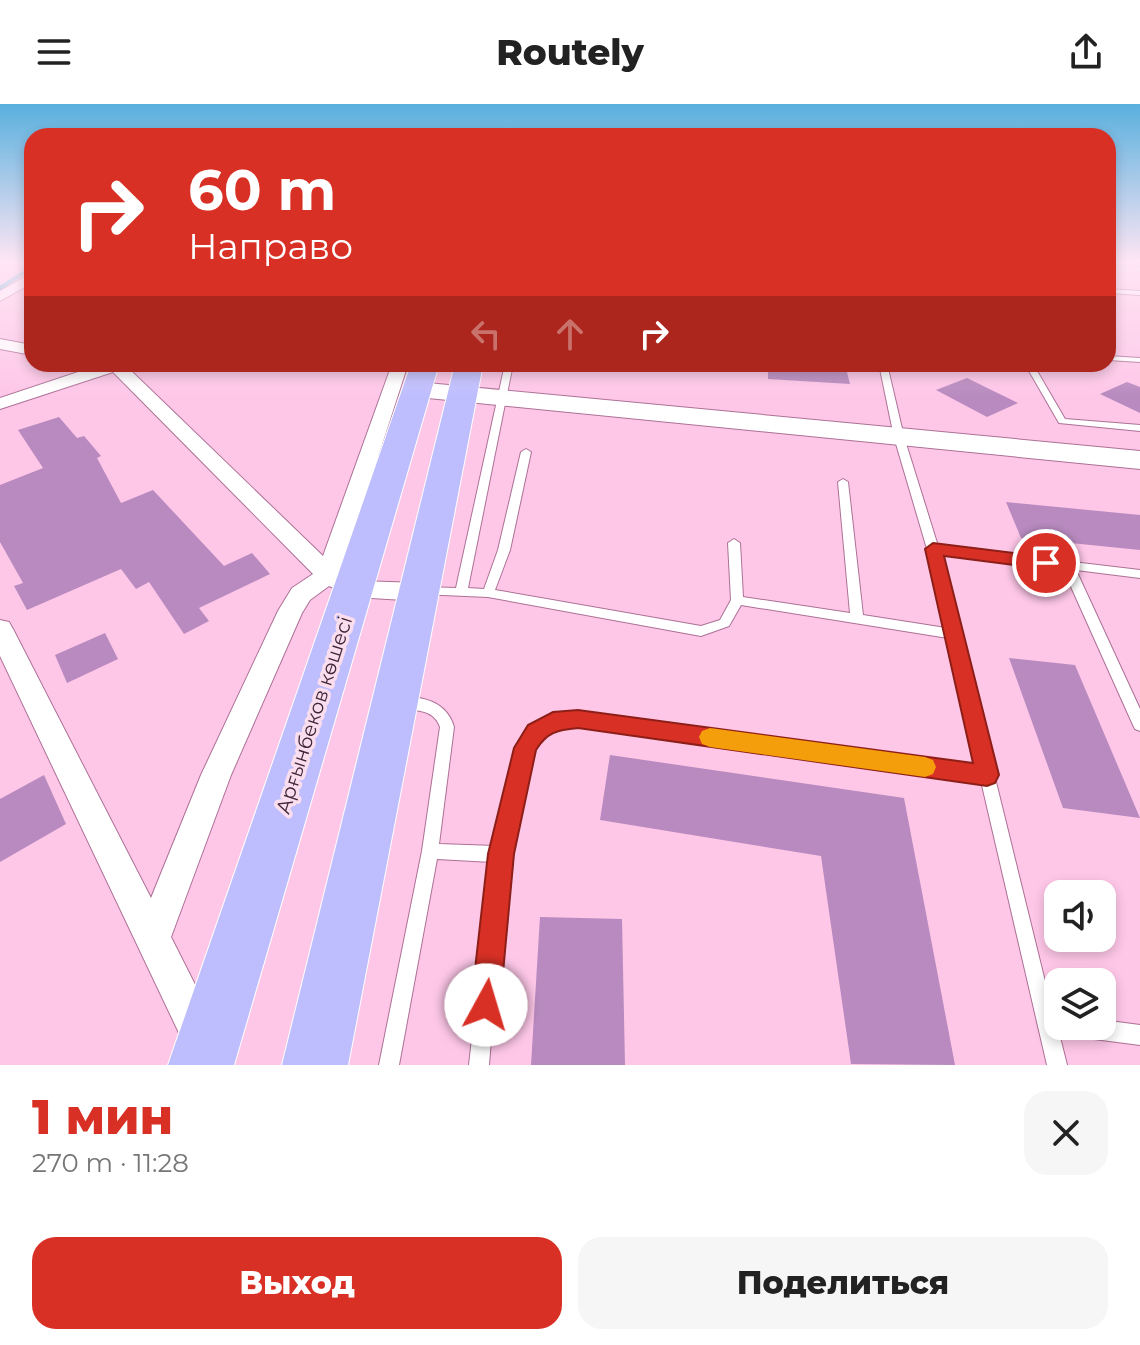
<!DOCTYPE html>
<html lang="ru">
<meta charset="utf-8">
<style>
body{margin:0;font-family:Montserrat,sans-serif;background:#f6f6f6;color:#222;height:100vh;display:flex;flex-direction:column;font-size:30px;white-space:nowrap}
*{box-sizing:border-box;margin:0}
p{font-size:26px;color:#767676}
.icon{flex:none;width:44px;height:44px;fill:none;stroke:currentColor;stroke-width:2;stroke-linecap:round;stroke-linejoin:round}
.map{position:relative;height:961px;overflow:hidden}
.side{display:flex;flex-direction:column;background:#fff;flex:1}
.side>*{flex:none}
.guide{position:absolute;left:24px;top:24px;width:1092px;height:244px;border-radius:24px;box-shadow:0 4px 12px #0003;background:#d93025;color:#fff;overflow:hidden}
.tools{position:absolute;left:1044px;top:776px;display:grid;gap:16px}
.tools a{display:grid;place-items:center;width:72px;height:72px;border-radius:16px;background:#fff;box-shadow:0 4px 12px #0003;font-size:40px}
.pin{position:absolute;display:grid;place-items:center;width:68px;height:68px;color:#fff;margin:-34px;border:4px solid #fff;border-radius:50%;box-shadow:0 2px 8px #0007}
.me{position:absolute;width:88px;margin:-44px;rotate:6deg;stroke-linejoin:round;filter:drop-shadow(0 0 6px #0008)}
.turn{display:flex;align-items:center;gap:28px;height:168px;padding:0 32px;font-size:36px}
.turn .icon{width:104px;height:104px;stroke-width:2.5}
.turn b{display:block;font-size:56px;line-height:68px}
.lanes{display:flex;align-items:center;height:76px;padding:0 32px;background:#0003;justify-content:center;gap:40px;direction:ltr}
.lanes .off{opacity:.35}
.round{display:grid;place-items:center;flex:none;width:84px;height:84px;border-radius:24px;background:#f6f6f6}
.headline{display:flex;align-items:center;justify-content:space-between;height:136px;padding:0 32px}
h1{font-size:48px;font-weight:800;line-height:60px;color:#d93025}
.button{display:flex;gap:16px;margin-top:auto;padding:16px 32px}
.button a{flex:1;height:92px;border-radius:24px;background:#d93025;color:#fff;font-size:32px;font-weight:800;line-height:92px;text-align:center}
.button a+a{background:#f6f6f6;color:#222}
header{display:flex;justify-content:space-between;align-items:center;height:104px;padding:0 32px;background:#fff;font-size:36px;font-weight:800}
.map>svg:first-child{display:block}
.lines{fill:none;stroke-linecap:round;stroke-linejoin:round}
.stream{stroke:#23aacf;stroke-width:4}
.building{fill:#b88abf}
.lane-casing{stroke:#ad7096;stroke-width:2}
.street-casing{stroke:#ad7096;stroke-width:2}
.secondary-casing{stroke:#ad7096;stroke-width:2}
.primary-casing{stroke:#fff;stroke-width:2}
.path{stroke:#a37a93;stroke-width:2;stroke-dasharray:4 2;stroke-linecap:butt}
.lane{fill:#fff;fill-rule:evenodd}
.street{fill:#fff;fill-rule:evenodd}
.secondary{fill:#fff;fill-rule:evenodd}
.primary{fill:#bebefe;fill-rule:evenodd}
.route{fill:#d93025;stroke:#8d1f18;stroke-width:2}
.slow{fill:#f59e0b}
.labels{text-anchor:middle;stroke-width:7;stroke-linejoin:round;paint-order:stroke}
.street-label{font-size:20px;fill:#3f2535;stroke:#fadeee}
</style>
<header><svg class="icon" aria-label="menu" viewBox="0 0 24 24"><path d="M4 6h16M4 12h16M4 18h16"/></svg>Routely<svg class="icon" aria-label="share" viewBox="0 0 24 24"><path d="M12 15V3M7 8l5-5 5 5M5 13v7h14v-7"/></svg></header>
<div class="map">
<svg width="1140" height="961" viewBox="0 0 1140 961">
<rect width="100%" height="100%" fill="#fec7e8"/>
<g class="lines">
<path class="stream" d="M0,184L32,163"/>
</g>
<g class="building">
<path d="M768,260H845L850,280L768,275Z"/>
<path d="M967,274L1018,299L987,313L936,286Z"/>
<path d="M1127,278L1140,283V309L1100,290Z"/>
<path d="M59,313L77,334L84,332L101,352L97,354L121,399L153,386L224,462L252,449L270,470L199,504L209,517L184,530L149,478L136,485L121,465L27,506L14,482L23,479L0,438V381L43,364L18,326Z"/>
<path d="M1006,398L1140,411V446L1021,434Z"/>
<path d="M105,529L118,555L67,579L55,551Z"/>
<path d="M1009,554L1075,561L1140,714L1063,704Z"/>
<path d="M610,651L904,694L955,961L851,960L821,752L600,716Z"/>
<path d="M44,671L66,720L0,758V695Z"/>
<path d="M540,813L622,815L625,961H531Z"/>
</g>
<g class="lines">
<defs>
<g id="lane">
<path d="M1108,185L1140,187V191L1108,189Z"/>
<path d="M1108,252L1140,254V258L1108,256Z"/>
<path d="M505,260H513L468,484L484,485L498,446L521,348L526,345L531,348L510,446L495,486L701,522L720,516L731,496L728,439L734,435L740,439L743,493L850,509L838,378L843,375L848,378L863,511L946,524L927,445L894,333L879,260H887L904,333L938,442L1140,466V474L1076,466L1140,605V627L1135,625L1133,621L1063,465L940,450L1053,910H1058V922H1102V916L1140,921V941L1071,932L1064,927L1059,929L1067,961H1047L981,677L578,621C566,622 552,621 543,630C509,661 494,904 489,961H469L492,758L437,755L399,961H379L422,747L440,623C433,603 414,608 397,603L395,599L397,595C421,590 447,598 454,623L439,740L495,742C500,714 512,634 536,619C548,611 564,610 578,609L977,663L948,534L741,501L729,522L701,532L488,493L420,490L418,487L424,483L456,484Z"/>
<path d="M1025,260H1033L1065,315L1140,321V327L1059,319Z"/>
</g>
<g id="street">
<path d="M32,169V179L0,197V187Z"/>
<path d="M0,235L32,241V251L0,245Z"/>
<path d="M102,260H124L323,452L392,260H408L341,468L359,477L420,479L429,482L432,488L429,494L420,497L355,493L329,482L310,496L302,509L231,671L171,833L222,934L216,948L202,954L188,948L0,552V516L9,518L13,525L151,794L201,671L278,507L292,484L313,470L113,268L0,305V294Z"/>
</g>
<path id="secondary" d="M417,278L1140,347V365L408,292L404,286L408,280Z"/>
<g id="primary">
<path d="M411,260H439L234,961H168Z"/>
<path d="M455,260H483L348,961H282Z"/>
</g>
</defs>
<use href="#lane" class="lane-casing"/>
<use href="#street" class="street-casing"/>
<use href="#secondary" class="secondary-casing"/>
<use href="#primary" class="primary-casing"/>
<path class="path" d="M1108,160L1140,162"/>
<use href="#lane" class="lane"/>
<use href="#street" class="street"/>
<use href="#secondary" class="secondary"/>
<use href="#primary" class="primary"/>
</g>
<linearGradient id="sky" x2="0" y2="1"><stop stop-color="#59b0de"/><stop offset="0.54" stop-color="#ffe6f5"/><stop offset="1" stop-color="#ffe6f5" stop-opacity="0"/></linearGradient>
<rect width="1140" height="293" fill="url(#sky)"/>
<path class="route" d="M933,439L1046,453L1054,459L1046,465L944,452L999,671L995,679L987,682L578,624C557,626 547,628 536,646L514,750L500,901L496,911L486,915L475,911L471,901L488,750L514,644L528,621L553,608L578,606L973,659L925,445Z"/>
<path class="slow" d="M710,624L925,653L933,656L936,663L933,670L925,673L710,643L702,640L699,633L702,627Z"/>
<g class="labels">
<g class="street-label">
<text transform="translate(314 611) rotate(-72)" y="7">Арғынбеков көшесі</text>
</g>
</g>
</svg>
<div class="tools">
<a><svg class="icon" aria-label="sound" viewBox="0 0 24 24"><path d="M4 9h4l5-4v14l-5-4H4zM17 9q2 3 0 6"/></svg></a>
<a><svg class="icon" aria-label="layers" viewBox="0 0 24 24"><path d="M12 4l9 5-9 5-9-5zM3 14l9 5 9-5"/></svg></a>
</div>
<div class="pin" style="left:1046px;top:459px;background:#d93025"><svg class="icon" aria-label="arrive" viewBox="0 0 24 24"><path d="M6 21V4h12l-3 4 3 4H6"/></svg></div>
<svg class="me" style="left:486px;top:901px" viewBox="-20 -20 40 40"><circle r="19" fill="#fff"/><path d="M0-13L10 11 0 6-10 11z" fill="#d93025"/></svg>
<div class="guide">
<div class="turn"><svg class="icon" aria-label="right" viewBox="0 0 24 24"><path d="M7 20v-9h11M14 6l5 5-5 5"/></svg><div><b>60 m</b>Направо</div></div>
<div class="lanes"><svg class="icon off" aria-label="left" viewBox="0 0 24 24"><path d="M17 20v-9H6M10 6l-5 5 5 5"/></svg><svg class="icon off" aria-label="ahead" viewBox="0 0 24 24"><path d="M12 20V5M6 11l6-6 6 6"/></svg><svg class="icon" aria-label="right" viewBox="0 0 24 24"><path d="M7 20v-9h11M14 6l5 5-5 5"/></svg></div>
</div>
</div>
<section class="side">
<div class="headline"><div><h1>1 мин</h1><p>270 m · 11:28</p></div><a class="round"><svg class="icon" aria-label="close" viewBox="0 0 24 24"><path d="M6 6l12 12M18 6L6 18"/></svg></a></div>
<div class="button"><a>Выход</a><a>Поделиться</a></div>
</section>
